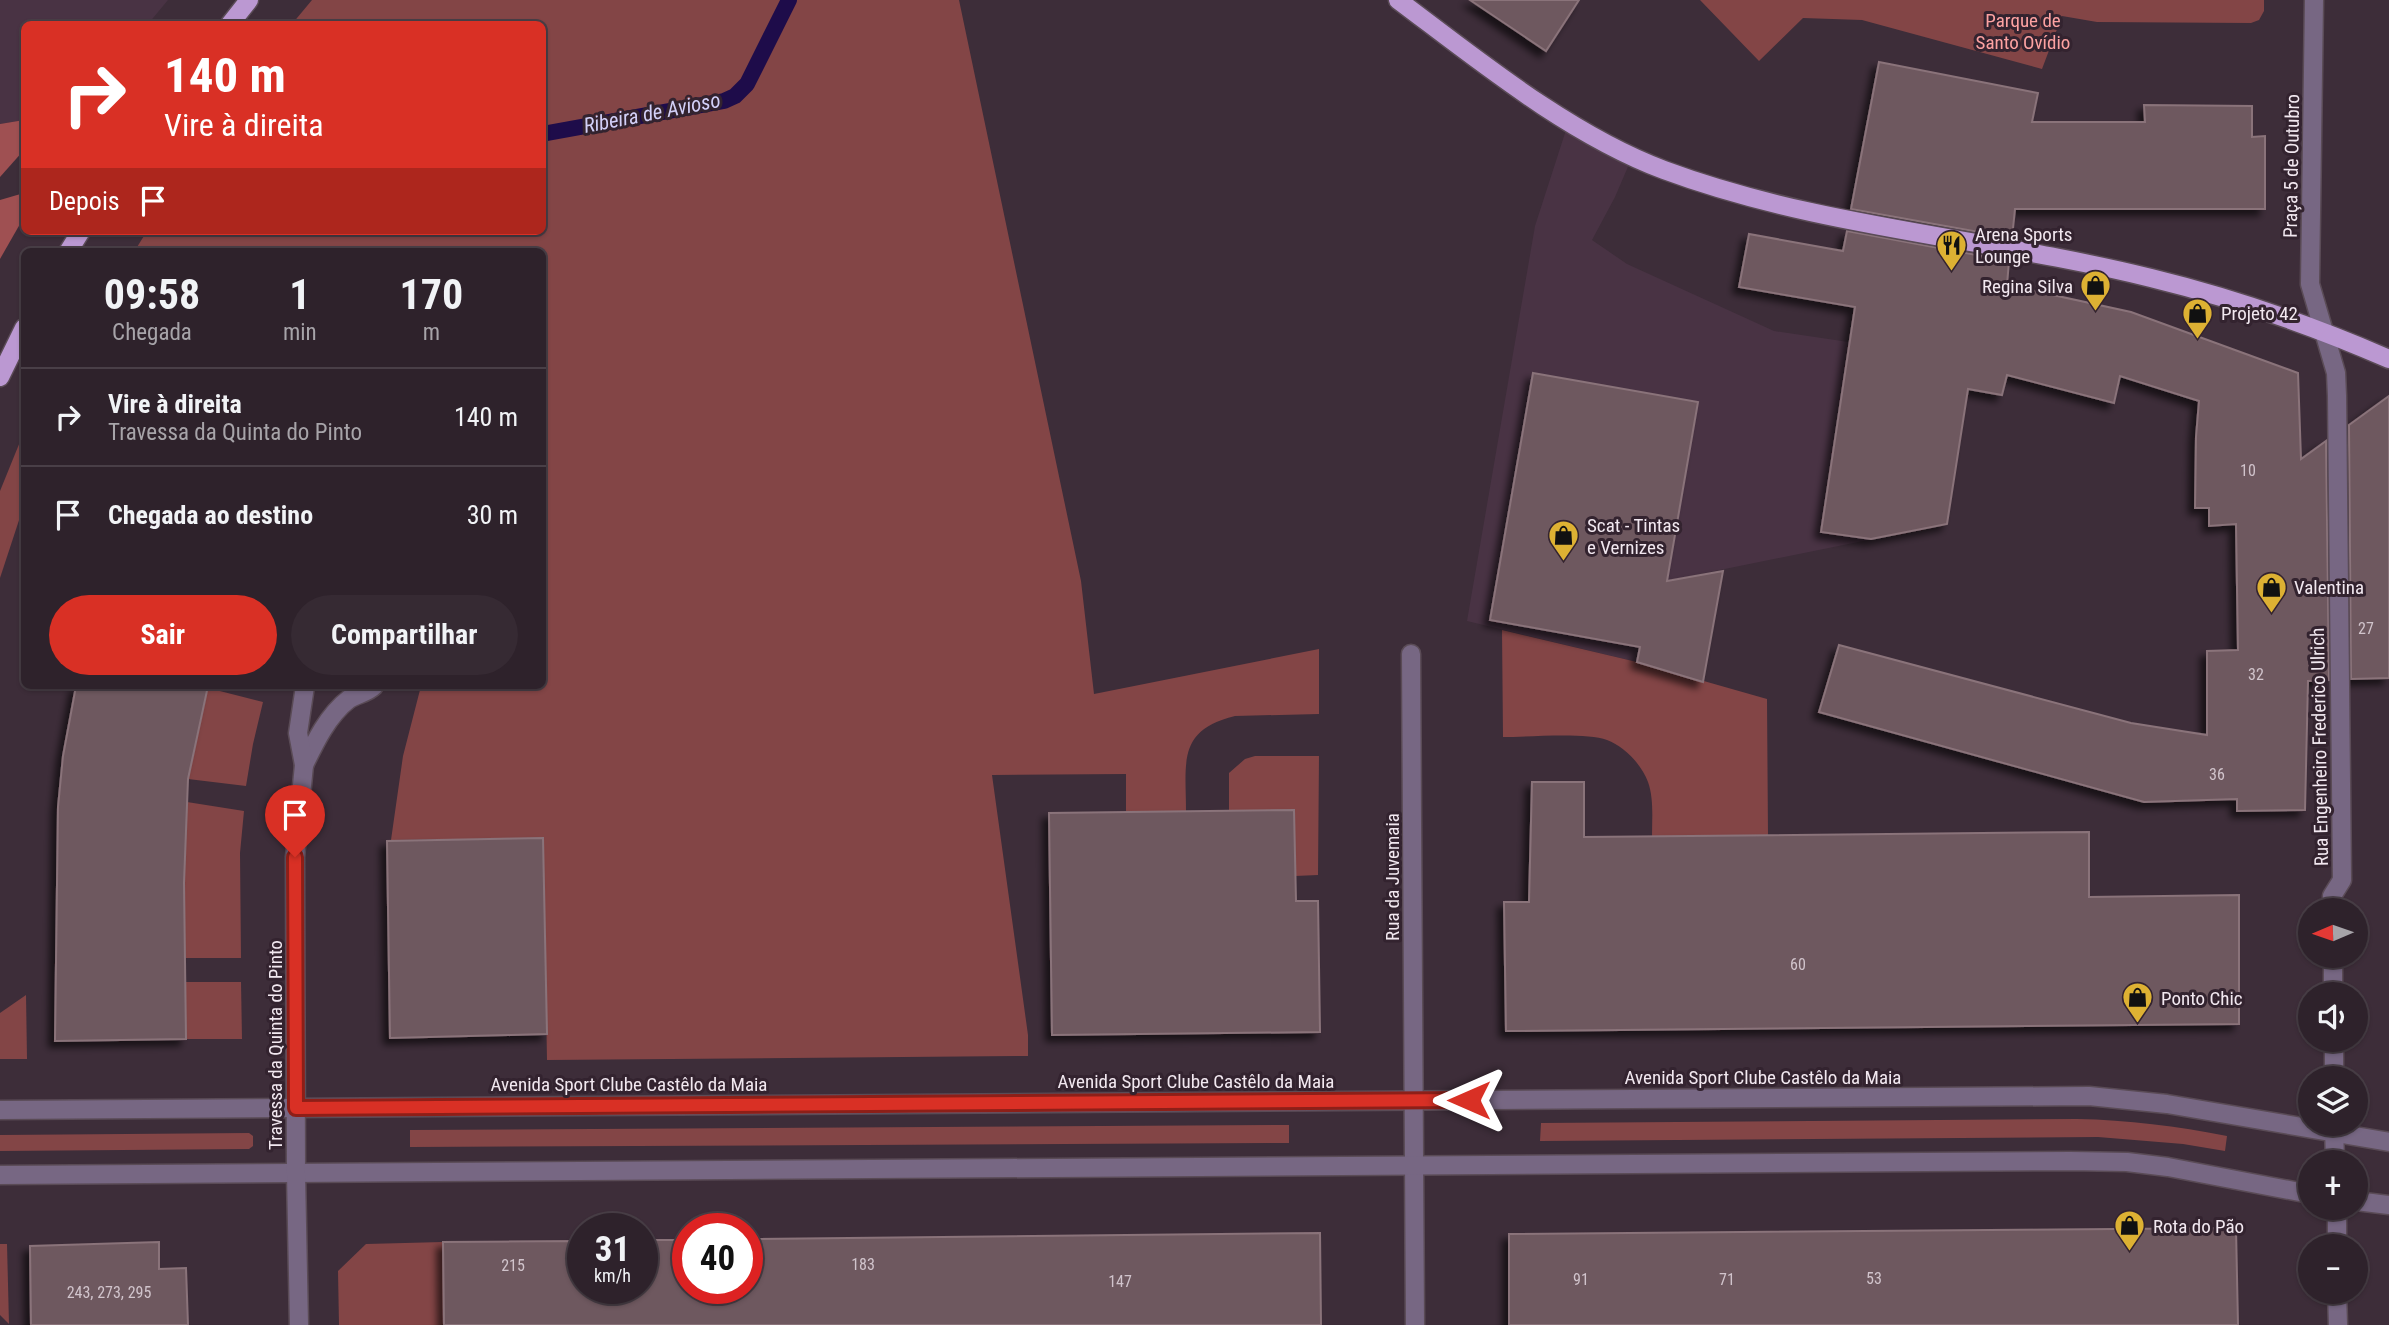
<!DOCTYPE html>
<html lang="pt">
<meta charset="utf-8">
<style>
body{margin:0;font-family:"Roboto Condensed",sans-serif;background:#362a33;color:#f1f3f6;height:100vh;display:flex;flex-direction:column;font-size:26px;white-space:nowrap}
*{box-sizing:border-box;margin:0}
p{font-size:23px;color:#a7a4a9}
.icon{flex:none;width:38px;height:38px;fill:none;stroke:currentColor;stroke-width:2;stroke-linecap:round;stroke-linejoin:round}
.map{position:relative;flex:1;overflow:hidden}
.drawer{position:absolute;left:21px;top:248px;width:525px;height:441px;display:flex;flex-direction:column;background:#2e222b;border-radius:10px;box-shadow:0 2px 5px #0004,0 0 0 2px #493f47}
.drawer>*{flex:none}
.guide{position:absolute;left:21px;top:21px;width:525px;height:214px;border-radius:10px;box-shadow:0 2px 5px #0004,0 0 0 2px #493f47;background:#d93025;color:#fff;overflow:hidden}
.needle{width:46px;rotate:268deg}
.buttons{position:absolute;left:2298px;top:898px;display:grid;gap:14px}
.buttons a{display:grid;place-items:center;width:70px;height:70px;border-radius:50%;background:#2e222b;box-shadow:0 2px 5px #0004,0 0 0 2px #493f47;font-size:35px}
.speed{position:absolute;left:567px;top:1213px;display:flex;gap:14px;font-size:35px;font-weight:700;text-align:center}
.speed>*{display:grid;place-content:center;width:91px;height:91px;border-radius:50%;background:#2e222b;box-shadow:0 2px 5px #0004,0 0 0 2px #493f47;line-height:1}
.speed small{font-size:18px;font-weight:400}
.speed .limit{border:10px solid #d22;background:#fff;color:#111}
.pin{position:absolute;display:grid;place-items:center;width:60px;height:60px;color:#fff;margin:-72px -30px;border-radius:50% 50% 50% 0;rotate:-45deg;box-shadow:0 0 7px #0007}
.pin .icon{rotate:45deg}
.me{position:absolute;width:77px;margin:-38px;rotate:270deg;stroke-linejoin:round;filter:drop-shadow(0 0 5px #0008)}
.turn{display:flex;align-items:center;gap:24px;height:147px;padding:0 28px;font-size:32px}
.turn .icon{width:91px;height:91px;stroke-width:2.5}
.turn b{display:block;font-size:49px;line-height:60px}
.then{display:flex;align-items:center;height:66px;padding:0 28px;background:#0003;gap:14px;font-size:26px}
.eta{display:flex;justify-content:space-evenly;align-items:center;height:119px;text-align:center}
.eta b{font-size:42px;font-weight:700;line-height:49px}
.action{display:flex;gap:14px;margin-top:auto;padding:14px 28px}
.action a{flex:1;height:80px;border-radius:42px;background:#d93025;color:#fff;font-size:28px;font-weight:700;line-height:80px;text-align:center}
.action a+a{background:#362a33;color:#f1f3f6}
ul{padding:0;list-style:none}
li{display:flex;align-items:center;gap:21px;height:98px;padding:0 28px;border-top:2px solid #493f47}
li div{flex:1}
li b{display:block;font-size:26px}
li em{font-style:normal}
.map>svg:first-child{display:block}
.built{fill:#493344}
.green{fill:#834546}
.forest{fill:#9f5052}
.lines{fill:none;stroke-linecap:round;stroke-linejoin:round}
.stream{stroke:#1e0c4a;stroke-width:16}
.building{fill:#6e585f;stroke:#8a737a;stroke-width:2;filter:url(#shadow)}
.minor-casing{stroke:#5a4b56;stroke-width:21}
.major-casing{stroke:#5a4b56;stroke-width:21}
.minor{stroke:#776783;stroke-width:18}
.major{stroke:#bb98d2;stroke-width:18}
.route-casing{stroke:#8d1f18;stroke-width:18}
.route{stroke:#d93025;stroke-width:12}
.labels{text-anchor:middle;stroke-width:6;stroke-linejoin:round;paint-order:stroke}
.number-label{font-size:16px;fill:#d1c4cc}
.park-label{font-size:19px;fill:#fda2a2;stroke:#33232f}
.street-label{font-size:19px;fill:#f2e8f0;stroke:#33232f}
.poi-label{font-size:19px;fill:#f2e8f0;stroke:#33232f;text-anchor:start}
.water-label{font-size:21px;font-style:italic;fill:#d3d0f8;stroke:#33232f}
</style>
<div class="map">
<svg width="2389" height="1325" viewBox="0 0 2389 1325">
<defs>
<filter id="shadow"><feDropShadow dx="-6" dy="6" stdDeviation="3.5" flood-color="#0009"/></filter>
</defs>
<rect width="100%" height="100%" fill="#3d2d39"/>
<g class="built">
<path d="M0,0H168L148,24H24V120L0,124Z"/>
<path d="M1566,130L1630,162L1615,197L1592,240L1627,264L1774,331L1902,350L1923,238L1988,253L1947,524L1651,584L1637,662L1467,621L1535,226Z"/>
</g>
<g class="green">
<path d="M312,0H959L1081,581L1094,694L1319,649V714L1235,716C1177,730 1186,763 1186,811L1126,812V774L992,775L1028,1035V1056L547,1060L543,838L391,840L403,756L421,686H542V252H134L147,231H542V24H292Z"/>
<path d="M1700,0H2264V11L2259,20L2251,23L2097,22L2062,16L2042,69L1862,20L1803,18L1759,61Z"/>
<path d="M24,432V505L0,578V491Z"/>
<path d="M1502,630L1637,662L1767,699L1768,835L1652,837C1652,819 1654,799 1648,782C1642,765 1624,746 1607,740C1586,732 1528,737 1503,737Z"/>
<path d="M208,688L263,702L253,744L246,786L188,779Z"/>
<path d="M1255,756H1319L1318,875L1295,876L1293,810L1229,811V773L1245,759Z"/>
<path d="M187,802L244,811L240,853L241,958H185L184,883Z"/>
<path d="M186,982H241L242,1039H186Z"/>
<path d="M26,995L27,1059H0V1013Z"/>
<path d="M2077,1119C2128,1120 2177,1126 2227,1136L2225,1151L2183,1144L2098,1137L1540,1141L1541,1123Z"/>
<path d="M1289,1125V1143L410,1147V1130Z"/>
<path d="M249,1133L253,1136V1146L249,1149L0,1151V1135Z"/>
<path d="M443,1242L444,1325H339L338,1271L366,1244Z"/>
<path d="M0,1244H7L9,1324L0,1315Z"/>
</g>
<g class="forest">
<path d="M24,120V150L0,177V124Z"/>
<path d="M24,193V217L0,259V200Z"/>
</g>
<g class="lines">
<path class="stream" d="M542,134L724,101L735,96L747,84L789,0"/>
</g>
<g class="building">
<path d="M1470,0H1579L1546,51Z"/>
<path d="M1879,62L2038,93L2032,122H2145L2144,105L2252,106V137L2265,136V209H2015L2012,238L1851,209Z"/>
<path d="M1847,231L2009,261L2007,285L2131,312L2298,373L2301,459L2326,441L2329,680L2308,681L2305,810L2237,811V799L2144,802L1819,712L1839,645L2131,723L2207,735V651L2238,650L2236,524L2209,526V508H2195L2196,437L2199,401L2120,376L2114,403L2007,375L2002,395L1968,389L1947,524L1871,539L1821,532L1855,307L1739,287L1749,234L1843,251Z"/>
<path d="M1533,373L1698,402L1667,581L1723,571L1703,682L1637,662L1640,647L1490,620Z"/>
<path d="M2389,396V678L2351,679L2349,425Z"/>
<path d="M76,686H208L188,779L184,883L186,1039L55,1041L58,807L63,756Z"/>
<path d="M1532,782H1584V837L2089,832V897L2239,895V1024L1506,1031L1504,902H1529Z"/>
<path d="M1294,810L1296,901H1318L1320,1032L1052,1035L1049,813Z"/>
<path d="M543,838L547,1034L390,1038L387,841Z"/>
<path d="M2236,1228L2238,1325H1509V1234Z"/>
<path d="M1320,1233L1321,1325H444L443,1242L583,1241V1288H642V1240H688V1288H747V1239Z"/>
<path d="M159,1242V1269L186,1268L188,1325H31L30,1246Z"/>
</g>
<g class="lines">
<defs>
<g id="minor">
<path d="M2314,0L2310,284L2336,373L2337,396L2342,880L2332,896V910"/>
<path d="M1411,654L1415,1325"/>
<path d="M304,765C315,742 328,715 349,699C357,694 367,693 374,686"/>
<path d="M2333,956V994"/>
<path d="M2334,1040V1078"/>
<path d="M0,1110L2089,1096L2167,1104L2389,1142"/>
<path d="M2334,1124L2335,1162"/>
<path d="M0,1175L2070,1161L2127,1162L2168,1167L2310,1194"/>
<path d="M2356,1201L2389,1205"/>
<path d="M2337,1208V1246"/>
<path d="M2337,1292L2338,1325"/>
<path d="M299,1325L296,1174L295,857L304,765L298,733L305,686"/>
</g>
<g id="major">
<path d="M1398,0C1478,60 1570,135 1664,170C1820,228 1990,238 2151,278C2233,298 2311,325 2389,359"/>
<path d="M230,24L249,0"/>
<path d="M68,252L81,231"/>
<path d="M0,377L24,328"/>
</g>
</defs>
<use href="#minor" class="minor-casing"/>
<use href="#major" class="major-casing"/>
<use href="#minor" class="minor"/>
<use href="#major" class="major"/>
</g>
<g class="lines">
<defs>
<path id="route" d="M295,857L296,1108L1469,1100"/>
</defs>
<use href="#route" class="route-casing"/>
<use href="#route" class="route"/>
</g>
<defs>
<symbol id="restaurant-pin" viewBox="-11 -11 22 30"><path d="M0 17L-7.5 6A9.5 9.5 0 1 1 7.5 6Z" fill="#ddb133" stroke="#33232f"/><path d="M-5-6h1v4h1v-4h1v4h1v-4h1v5L-1.5 .5V6h-2V.5L-5-1ZM5-6V6H3V1.5H1.5Q1.5-4 5-6Z" fill="#111"/></symbol>
<symbol id="shop-pin" viewBox="-11 -11 22 30"><path d="M0 17L-7.5 6A9.5 9.5 0 1 1 7.5 6Z" fill="#ddb133" stroke="#33232f"/><path d="M-5-2.5h2.3a2.7 3.5 0 0 1 5.4 0H5L5.5 6h-11ZM-1.5-2.5h3a1.5 2.3 0 0 0-3 0Z" fill="#111"/></symbol>
</defs>
<g fill-rule="evenodd">
<use href="#restaurant-pin" x="1934" y="228" width="35" height="47"/>
<use href="#shop-pin" x="2078" y="268" width="35" height="47"/>
<use href="#shop-pin" x="2180" y="296" width="35" height="47"/>
<use href="#shop-pin" x="1546" y="518" width="35" height="47"/>
<use href="#shop-pin" x="2254" y="570" width="35" height="47"/>
<use href="#shop-pin" x="2120" y="980" width="35" height="47"/>
<use href="#shop-pin" x="2112" y="1208" width="35" height="47"/>
</g>
<g class="labels">
<g class="number-label">
<text x="2248" y="476">10</text>
<text x="2366" y="634">27</text>
<text x="2256" y="680">32</text>
<text x="2217" y="780">36</text>
<text x="1798" y="970">60</text>
<text x="863" y="1270">183</text>
<text x="513" y="1271">215</text>
<text x="1874" y="1284">53</text>
<text x="1581" y="1285">91</text>
<text x="1727" y="1285">71</text>
<text x="1120" y="1287">147</text>
<text x="109" y="1298">243, 273, 295</text>
</g>
<g class="park-label">
<text x="2023" y="27">Parque de<tspan x="2023" dy="22">Santo Ovídio</tspan></text>
</g>
<g class="street-label">
<text transform="translate(2291 166) rotate(-89)" y="7">Praça 5 de Outubro</text>
<text transform="translate(2319 747) rotate(-91)" y="7">Rua Engenheiro Frederico Ulrich</text>
<text transform="translate(1392 877) rotate(-90)" y="7">Rua da Juvemaia</text>
<text transform="translate(275 1045) rotate(-90)" y="7">Travessa da Quinta do Pinto</text>
<text x="1763" y="1084">Avenida Sport Clube Castêlo da Maia</text>
<text x="1196" y="1088">Avenida Sport Clube Castêlo da Maia</text>
<text x="629" y="1091">Avenida Sport Clube Castêlo da Maia</text>
</g>
<g class="poi-label">
<text x="1975" y="241">Arena Sports<tspan x="1975" dy="22">Lounge</tspan></text>
<text x="2073" y="293" text-anchor="end">Regina Silva</text>
<text x="2221" y="320">Projeto 42</text>
<text x="1587" y="532">Scat - Tintas<tspan x="1587" dy="22">e Vernizes</tspan></text>
<text x="2294" y="594">Valentina</text>
<text x="2161" y="1005">Ponto Chic</text>
<text x="2153" y="1233">Rota do Pão</text>
</g>
<g class="water-label">
<text transform="translate(652 113) rotate(-11)" y="7">Ribeira de Avioso</text>
</g>
</g>
</svg>
<div class="buttons">
<a><svg class="needle" viewBox="-14 -14 28 28"><path d="M0-13l5 13h-10z" fill="#e53935"/><path d="M0 13l5-13h-10z" fill="#a7a4a9"/></svg></a>
<a><svg class="icon" aria-label="sound" viewBox="0 0 24 24"><path d="M4 9h4l5-4v14l-5-4H4zM17 9q2 3 0 6"/></svg></a>
<a><svg class="icon" aria-label="layers" viewBox="0 0 24 24"><path d="M12 4l9 5-9 5-9-5zM3 14l9 5 9-5"/></svg></a>
<a>+</a>
<a>−</a>
</div>
<div class="speed"><div>31<small>km/h</small></div><div class="limit">40</div></div>
<div class="pin" style="left:295px;top:857px;background:#d93025"><svg class="icon" aria-label="arrive" viewBox="0 0 24 24"><path d="M6 21V4h12l-3 4 3 4H6"/></svg></div>
<svg class="me" style="left:1469px;top:1100px" viewBox="-20 -20 40 40"><path d="M0-17L14 15 0 8-14 15z" fill="#d93025" stroke="#fff" stroke-width="4"/></svg>
<div class="guide">
<div class="turn"><svg class="icon" aria-label="right" viewBox="0 0 24 24"><path d="M7 20v-9h11M14 6l5 5-5 5"/></svg><div><b>140 m</b>Vire à direita</div></div>
<div class="then">Depois<svg class="icon" aria-label="arrive" viewBox="0 0 24 24"><path d="M6 21V4h12l-3 4 3 4H6"/></svg></div>
</div>
<section class="drawer">
<div class="eta">
<div><b>09:58</b><p>Chegada</p></div>
<div><b>1</b><p>min</p></div>
<div><b>170</b><p>m</p></div>
</div>
<ul>
<li><svg class="icon" aria-label="right" viewBox="0 0 24 24"><path d="M7 20v-9h11M14 6l5 5-5 5"/></svg><div><b>Vire à direita</b><p>Travessa da Quinta do Pinto</p></div><em>140 m</em></li>
<li><svg class="icon" aria-label="arrive" viewBox="0 0 24 24"><path d="M6 21V4h12l-3 4 3 4H6"/></svg><div><b>Chegada ao destino</b></div><em>30 m</em></li>
</ul>
<div class="action"><a>Sair</a><a>Compartilhar</a></div>
</section>
</div>
